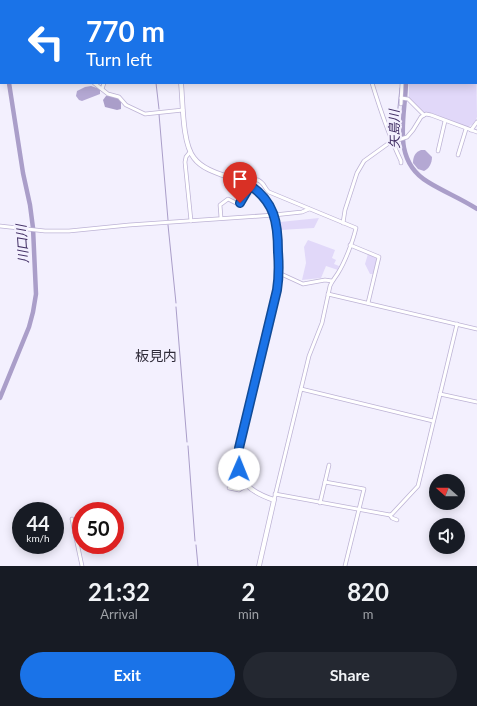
<!DOCTYPE html>
<meta charset="utf-8">
<style>
body{margin:0;font-family:Lato,"Noto Sans JP",sans-serif;background:#242831;color:#f1f3f6;height:100vh;display:flex;flex-direction:column;font-size:15px;white-space:nowrap}
*{box-sizing:border-box;margin:0}
p{font-size:13px;color:#9ea1a6}
.icon{flex:none;width:22px;height:22px;fill:none;stroke:currentColor;stroke-width:2;stroke-linecap:round;stroke-linejoin:round}
.map{position:relative;height:566px;overflow:hidden}
.side{display:flex;flex-direction:column;background:#171b24;flex:1}
.side>*{flex:none}
.top-card{position:absolute;left:0px;top:0px;width:477px;height:84px;box-shadow:0 2px 10px #0003;background:#1a73e8;color:#fff;overflow:hidden}
.needle{width:26px;rotate:291deg}
.controls{position:absolute;left:429px;top:474px;display:grid;gap:8px}
.controls a{display:grid;place-items:center;width:36px;height:36px;border-radius:50%;background:#171b24;box-shadow:0 2px 10px #0003;font-size:20px}
.speed{position:absolute;left:12px;top:502px;display:flex;gap:8px;font-size:20px;font-weight:700;text-align:center}
.speed>*{display:grid;place-content:center;width:52px;height:52px;border-radius:50%;background:#171b24;box-shadow:0 2px 10px #0003;line-height:1}
.speed small{font-size:10px;font-weight:400}
.speed .limit{border:6px solid #d22;background:#fff;color:#111}
.pin{position:absolute;display:grid;place-items:center;width:34px;height:34px;color:#fff;margin:-41px -17px;border-radius:50% 50% 50% 0;rotate:-45deg;box-shadow:0 0 4px #0007}
.pin .icon{rotate:45deg}
.me{position:absolute;width:44px;margin:-22px;rotate:1deg;stroke-linejoin:round;filter:drop-shadow(0 0 3px #0008)}
.turn{display:flex;align-items:center;gap:14px;height:84px;padding:0 20px;font-size:18px}
.turn .icon{width:52px;height:52px;stroke-width:2.5}
.turn b{display:block;font-size:28px;line-height:34px}
.eta{display:flex;justify-content:space-evenly;align-items:center;height:68px;text-align:center}
.eta b{font-size:24px;font-weight:700;line-height:28px}
.button{display:flex;gap:8px;margin-top:auto;padding:8px 20px}
.button a{flex:1;height:46px;border-radius:24px;background:#1a73e8;color:#fff;font-size:16px;font-weight:700;line-height:46px;text-align:center}
.button a+a{background:#242831;color:#f1f3f6}
.map>svg:first-child{display:block}
.green{fill:#e1d8f9}
.forest{fill:#b4a8d3}
.water{fill:#aa9ec9}
.lines{fill:none;stroke-linecap:round;stroke-linejoin:round}
.stream{stroke:#aa9ec9;stroke-width:1}
.river{stroke:#aa9ec9;stroke-width:4.5}
.street-casing{stroke:#bdb3d5;stroke-width:4.5}
.secondary-casing{stroke:#bdb3d5;stroke-width:5.5}
.street{stroke:#fff;stroke-width:3}
.secondary{stroke:#fff;stroke-width:4}
.route-casing{stroke:#114b97;stroke-width:10}
.route{stroke:#1a73e8;stroke-width:7}
.labels{text-anchor:middle;stroke-width:4;stroke-linejoin:round;paint-order:stroke}
.water-label{font-size:13px;font-style:italic;fill:#412e64;stroke:#f3f0fe}
.quarter-label{font-size:14px;fill:#2f2b39;stroke:#f3f0fe}
</style>
<div class="map">
<svg width="477" height="566" viewBox="0 0 477 566">
<rect width="100%" height="100%" fill="#f3f0fe"/>
<g class="green">
<path d="M476,57L477,117L475,123L468,127L433,114L423,113L409,98V83H476Z"/>
<path d="M319,218L314,228L280,230V222Z"/>
<path d="M308,240L335,250L332,258L336,260L334,264L339,266L338,270L326,266L321,278L302,280L306,263L304,247Z"/>
<path d="M368,254L377,258L373,274H370L365,264Z"/>
</g>
<g class="forest">
<path d="M91,86L100,89V94L82,101L79,100L76,96L77,91L85,87Z"/>
<path d="M421,150H425L432,157C432,163 429,169 424,171L418,169L413,163C413,157 415,152 421,150Z"/>
</g>
<path class="water" d="M106,96H111L120,99L121,102V109L117,110L105,107L103,100Z"/>
<g class="lines">
<g class="stream">
<path d="M149,0V1"/>
<path d="M377,0L378,1"/>
<path d="M156,83L159,109"/>
<path d="M400,88L396,127L403,126"/>
<path d="M159,114L168,220"/>
<path d="M168,225L176,303"/>
<path d="M176,307L187,442"/>
<path d="M188,446L195,541"/>
<path d="M196,545L198,566"/>
</g>
<g class="river">
<path d="M385,0V1"/>
<path d="M0,43L1,46"/>
<path d="M406,83C405,118 391,160 428,182C444,192 462,199 477,209"/>
<path d="M0,398L29,327L33,312L36,294L33,228L30,205L23,173L9,83"/>
</g>
<defs>
<g id="street">
<path d="M90,0V1"/>
<path d="M33,1L34,0"/>
<path d="M0,33L1,32"/>
<path d="M94,83L108,94L119,97L126,105L145,114L183,110"/>
<path d="M372,83C380,109 389,136 401,161V163"/>
<path d="M102,89L104,83"/>
<path d="M401,98L408,99L424,115"/>
<path d="M401,104L402,83"/>
<path d="M471,130L477,122"/>
<path d="M438,151L445,121"/>
<path d="M190,152L186,157L185,162L191,221"/>
<path d="M458,155L466,129"/>
<path d="M221,218L220,205L228,199L236,203H240C245,197 250,172 261,182C265,185 265,189 269,192L356,228C353,241 345,262 338,273C335,278 332,281 330,286L322,323L309,356L274,500"/>
<path d="M343,223L345,210L357,173L364,161L389,143L407,137L413,130L421,117L426,114L431,115L477,132"/>
<path d="M0,226L45,231H69L129,225L274,215L302,212L309,209"/>
<path d="M350,245L379,257L368,303"/>
<path d="M279,273L303,284L325,280L332,281"/>
<path d="M328,294L477,329"/>
<path d="M301,389L433,421"/>
<path d="M440,394L477,402"/>
<path d="M325,482L364,489L345,566"/>
<path d="M229,488L239,490L247,485"/>
<path d="M275,494L390,515L392,514L418,486L457,324"/>
<path d="M320,503L329,465"/>
<path d="M390,515L392,518L397,520"/>
<path d="M72,519L82,566"/>
</g>
<g id="secondary">
<path d="M174,0V1"/>
<path d="M181,83C183,102 182,143 194,158C203,170 220,174 234,179C242,182 251,185 258,191C282,211 281,261 277,290L238,456C237,483 251,492 274,500L259,566"/>
</g>
</defs>
<use href="#street" class="street-casing"/>
<use href="#secondary" class="secondary-casing"/>
<use href="#street" class="street"/>
<use href="#secondary" class="secondary"/>
</g>
<g class="lines">
<defs>
<path id="route" d="M239,469L238,462L239,448L277,290C279,277 279,265 278,252C278,223 275,201 248,184L247,191L240,203"/>
</defs>
<use href="#route" class="route-casing"/>
<use href="#route" class="route"/>
</g>
<g class="labels">
<g class="water-label">
<text transform="translate(394 129) rotate(-91)" y="5">矢島川</text>
<text transform="translate(22 244) rotate(-94)" y="5">川口川</text>
</g>
<g class="quarter-label">
<text x="156" y="361">板見内</text>
</g>
</g>
</svg>
<div class="controls">
<a><svg class="needle" viewBox="-14 -14 28 28"><path d="M0-13l5 13h-10z" fill="#e53935"/><path d="M0 13l5-13h-10z" fill="#9ea1a6"/></svg></a>
<a><svg class="icon" aria-label="sound" viewBox="0 0 24 24"><path d="M4 9h4l5-4v14l-5-4H4zM17 9q2 3 0 6"/></svg></a>
</div>
<div class="speed"><div>44<small>km/h</small></div><div class="limit">50</div></div>
<div class="pin" style="left:240px;top:203px;background:#d93025"><svg class="icon" aria-label="arrive" viewBox="0 0 24 24"><path d="M6 21V4h12l-3 4 3 4H6"/></svg></div>
<svg class="me" style="left:239px;top:469px" viewBox="-20 -20 40 40"><circle r="19" fill="#fff"/><path d="M0-13L10 11 0 6-10 11z" fill="#1a73e8"/></svg>
<div class="top-card">
<div class="turn"><svg class="icon" aria-label="left" viewBox="0 0 24 24"><path d="M17 20v-9H6M10 6l-5 5 5 5"/></svg><div><b>770 m</b>Turn left</div></div>
</div>
</div>
<section class="side">
<div class="eta">
<div><b>21:32</b><p>Arrival</p></div>
<div><b>2</b><p>min</p></div>
<div><b>820</b><p>m</p></div>
</div>
<div class="button"><a>Exit</a><a>Share</a></div>
</section>
